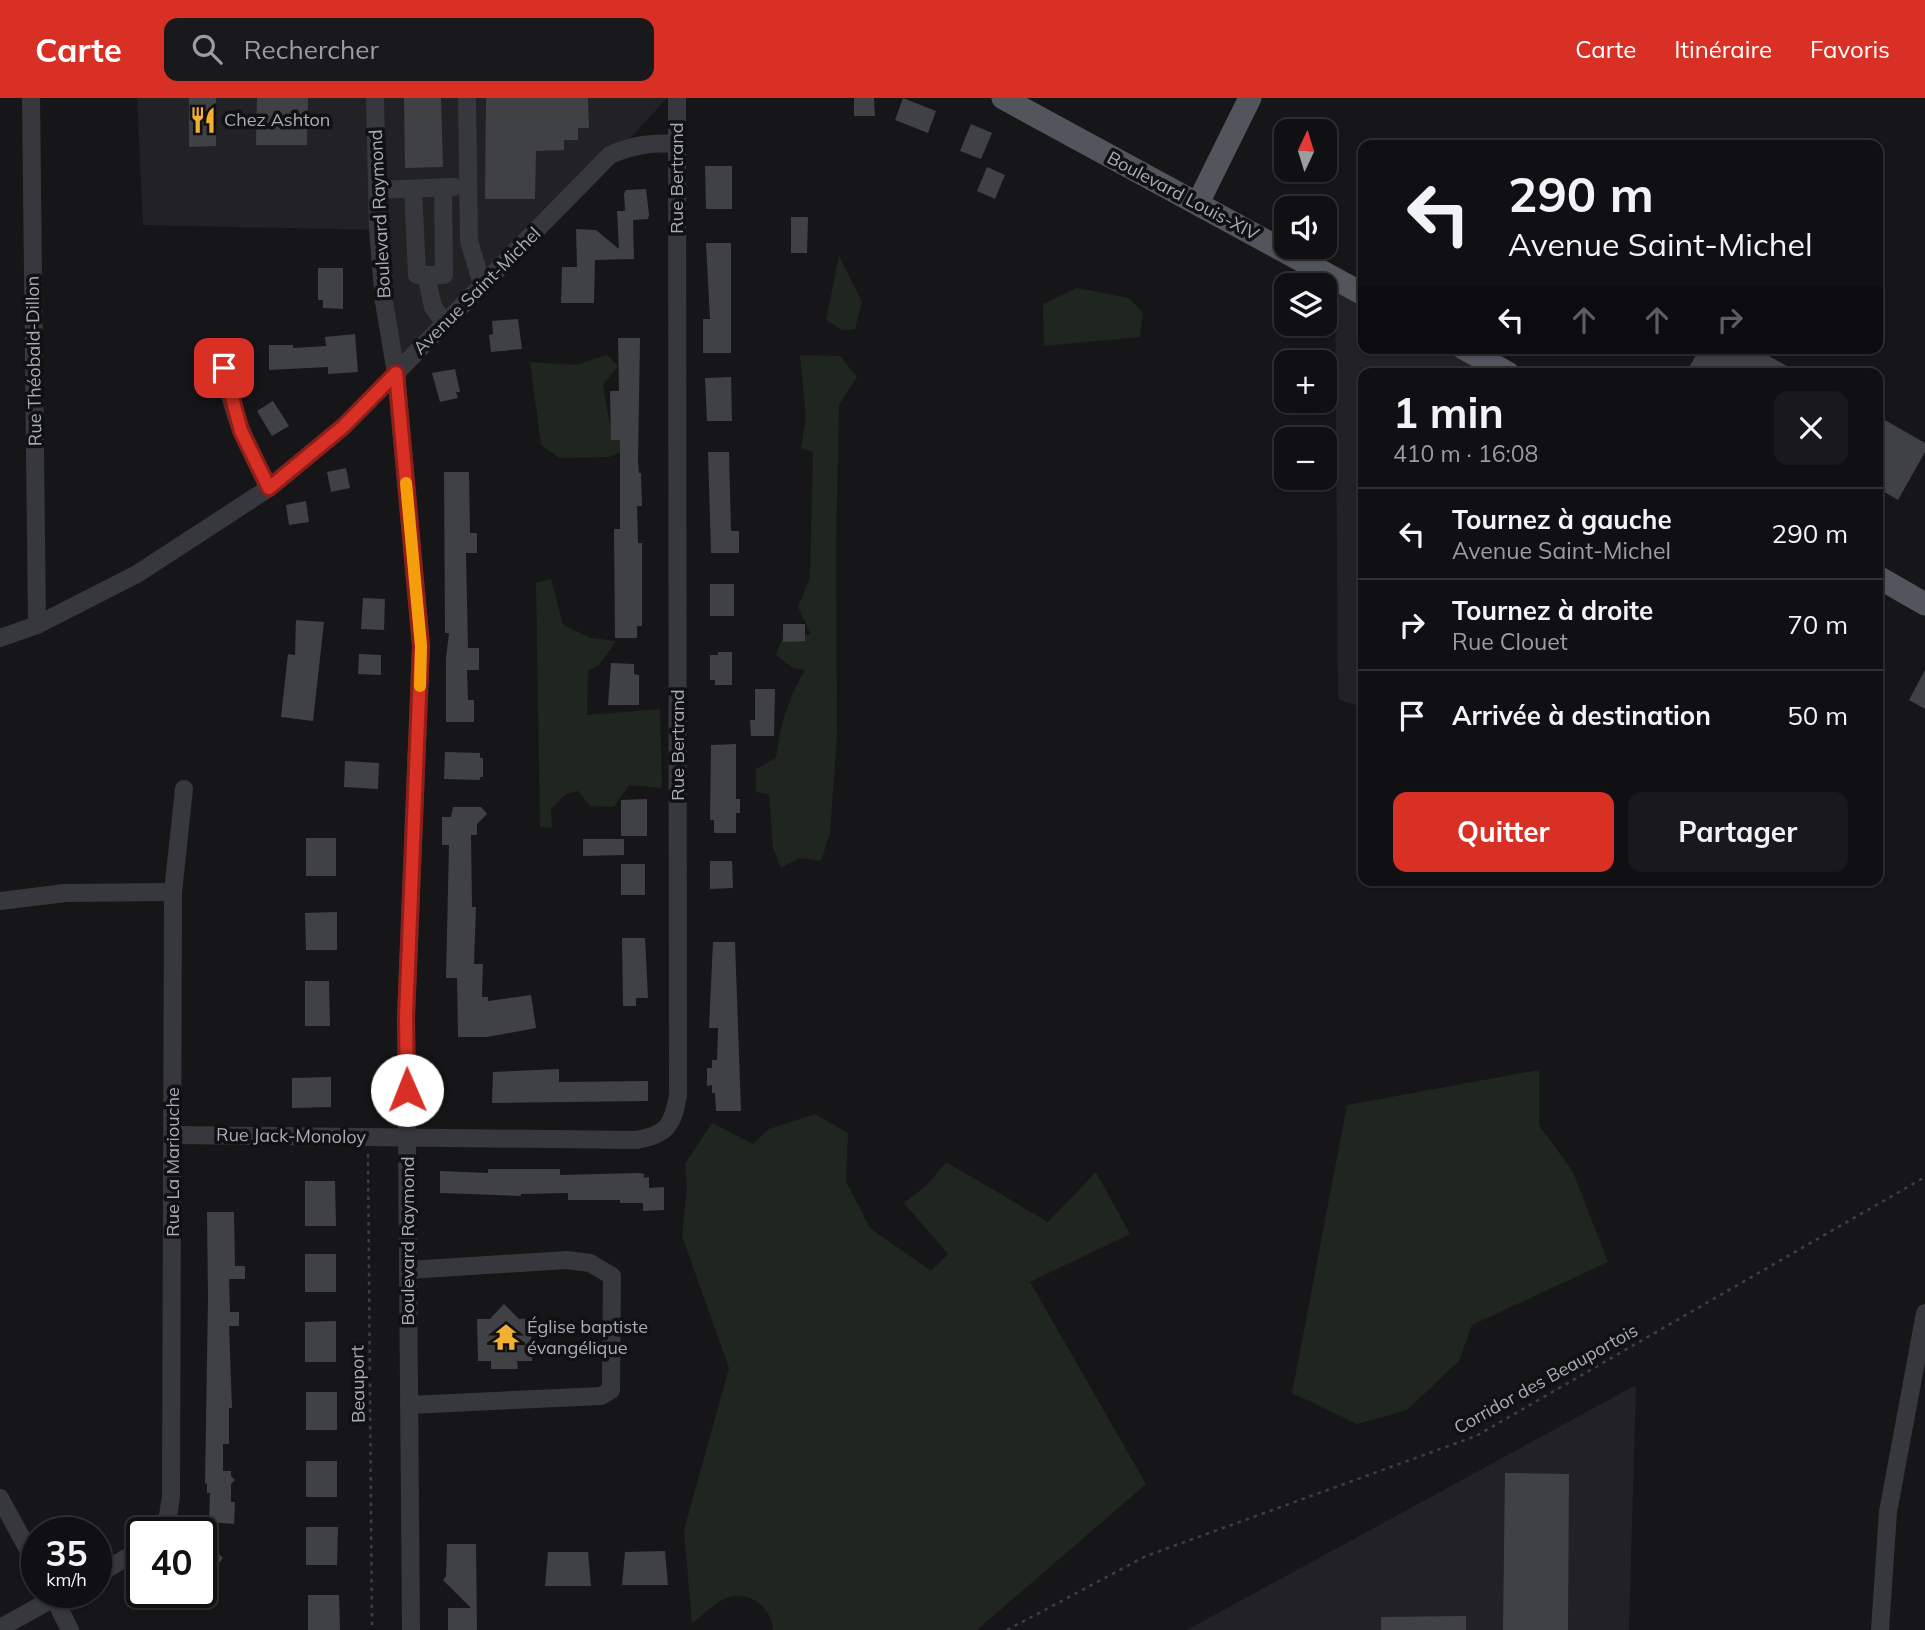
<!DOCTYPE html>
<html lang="fr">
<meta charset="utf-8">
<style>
body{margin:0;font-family:Mulish,sans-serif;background:#19191b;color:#f1f3f6;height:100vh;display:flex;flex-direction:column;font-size:26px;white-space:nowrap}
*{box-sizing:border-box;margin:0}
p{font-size:23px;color:#9c9d9f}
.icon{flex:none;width:38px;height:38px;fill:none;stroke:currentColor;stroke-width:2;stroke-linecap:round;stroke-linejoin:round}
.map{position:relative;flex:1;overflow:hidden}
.sheet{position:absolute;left:1358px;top:270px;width:525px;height:518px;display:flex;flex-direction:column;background:#101012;border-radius:14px;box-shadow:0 2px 5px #0004,0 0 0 2px #303032}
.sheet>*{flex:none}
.hud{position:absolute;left:1358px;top:42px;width:525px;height:214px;border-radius:14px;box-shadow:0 2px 5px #0004,0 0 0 2px #303032;background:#101012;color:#f1f3f6;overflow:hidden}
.needle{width:46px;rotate:4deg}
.buttons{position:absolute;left:1274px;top:21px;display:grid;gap:14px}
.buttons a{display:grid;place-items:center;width:63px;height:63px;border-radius:14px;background:#101012;box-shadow:0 2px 5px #0004,0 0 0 2px #303032;font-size:35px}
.speed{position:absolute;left:21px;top:1419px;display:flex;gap:14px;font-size:35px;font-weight:700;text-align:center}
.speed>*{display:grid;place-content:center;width:91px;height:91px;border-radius:50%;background:#101012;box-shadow:0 2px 5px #0004,0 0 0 2px #303032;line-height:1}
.speed small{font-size:18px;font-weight:400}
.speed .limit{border:4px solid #111;border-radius:10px;background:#fff;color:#111}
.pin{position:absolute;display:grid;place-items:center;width:60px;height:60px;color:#fff;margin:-30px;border-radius:14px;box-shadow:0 4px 10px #0006}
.me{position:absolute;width:77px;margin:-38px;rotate:359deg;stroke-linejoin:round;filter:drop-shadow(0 0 5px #0008)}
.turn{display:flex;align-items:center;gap:24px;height:147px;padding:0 35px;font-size:32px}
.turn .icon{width:91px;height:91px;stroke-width:2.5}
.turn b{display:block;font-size:49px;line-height:60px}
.lanes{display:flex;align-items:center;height:66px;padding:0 35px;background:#0003;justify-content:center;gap:35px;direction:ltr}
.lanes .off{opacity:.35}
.round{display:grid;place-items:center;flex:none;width:74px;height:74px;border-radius:14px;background:#19191b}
.overview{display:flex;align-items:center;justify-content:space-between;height:119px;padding:0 35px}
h1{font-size:42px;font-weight:700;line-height:52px}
.action{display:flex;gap:14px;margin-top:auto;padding:14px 35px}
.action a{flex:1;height:80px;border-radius:14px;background:#d93025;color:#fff;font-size:28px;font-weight:700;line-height:80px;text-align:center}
.action a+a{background:#19191b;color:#f1f3f6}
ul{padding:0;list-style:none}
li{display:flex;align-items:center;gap:21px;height:91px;padding:0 35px;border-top:2px solid #303032}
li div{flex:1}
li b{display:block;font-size:26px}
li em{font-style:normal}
header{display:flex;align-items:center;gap:42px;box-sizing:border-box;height:98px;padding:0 35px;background:#d93025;color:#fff}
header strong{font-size:33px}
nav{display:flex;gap:38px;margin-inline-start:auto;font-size:24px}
.search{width:490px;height:63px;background:#19191b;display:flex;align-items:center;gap:18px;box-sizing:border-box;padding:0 24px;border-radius:14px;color:#9c9d9f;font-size:26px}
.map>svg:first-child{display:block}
.built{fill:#222225}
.green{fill:#1e261f}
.building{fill:#404145}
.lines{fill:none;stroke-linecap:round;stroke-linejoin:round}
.path{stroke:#3d3f44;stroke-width:2.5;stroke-dasharray:3.5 5;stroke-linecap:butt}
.minor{stroke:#37383d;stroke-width:18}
.major{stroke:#53555c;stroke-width:23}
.route-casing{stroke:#8d1f18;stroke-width:18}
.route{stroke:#d93025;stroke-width:12}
.slow{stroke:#f59e0b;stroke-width:12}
.labels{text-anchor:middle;stroke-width:7;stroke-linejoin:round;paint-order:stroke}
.poi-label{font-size:18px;fill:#a8adb8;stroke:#111113;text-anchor:start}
.street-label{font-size:18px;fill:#a8adb8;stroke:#111113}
</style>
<header>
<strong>Carte</strong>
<div class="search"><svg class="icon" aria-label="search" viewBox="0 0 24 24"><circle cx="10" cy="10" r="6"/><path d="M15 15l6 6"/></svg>Rechercher</div>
<nav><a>Carte</a><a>Itinéraire</a><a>Favoris</a></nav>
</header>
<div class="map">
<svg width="1925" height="1532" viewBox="0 0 1925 1532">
<rect width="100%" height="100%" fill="#161618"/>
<g class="built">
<path d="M137,0H667L552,125L396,275L378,132L143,127Z"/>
<path d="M1335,180L1363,196V250H1462L1507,275H1363V610L1338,601Z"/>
<path d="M1636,1287L1629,1532H1187Z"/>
</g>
<g class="green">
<path d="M839,158L862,204L855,231L842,232L826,222Z"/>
<path d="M1077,190L1129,200L1143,215L1140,239L1044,248L1043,206Z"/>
<path d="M607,257L618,268L603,287L610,327L634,348L609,359L559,360L541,347L530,264L576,267Z"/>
<path d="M800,257L840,258L857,279L839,307L836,448L837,638L830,735L821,763L799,760L781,770L773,750L769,696L756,694V671L776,660C780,627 788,601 805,572L793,570L776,557L783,539L811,536L798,509L810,480L813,354L801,350L806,319Z"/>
<path d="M551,481L563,527L591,540L616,543L599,567L588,573L587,617L660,611L662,690L629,687L614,709L590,708L578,693L566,696L551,711L552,730L540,729L536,485Z"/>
<path d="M1539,972V1027L1573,1074L1608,1164L1472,1227L1459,1263L1407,1312L1357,1326L1292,1295L1347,1007Z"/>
<path d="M815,1016L848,1035L846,1083L870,1130L931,1173L948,1156L904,1105L928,1086L946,1064L1048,1124L1096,1074L1130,1136L1030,1184L1146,1386L977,1532H773C772,1510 751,1493 729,1499C715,1503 703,1517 692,1526L684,1432L729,1270L682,1138L687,1089L685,1066L712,1025L753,1046L769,1031Z"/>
</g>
<g class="building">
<path d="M189,0H216V48L189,49Z"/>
<path d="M257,0H308L307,47H256Z"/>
<path d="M404,0H441L443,69L405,70Z"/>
<path d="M486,0H588L589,30H578V42H564V52L536,53L535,101H485Z"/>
<path d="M854,0H874L875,18H854Z"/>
<path d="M903,0L936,13L928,35L895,22Z"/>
<path d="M971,26L992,35L981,61L960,53Z"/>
<path d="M705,68H732V111H706Z"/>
<path d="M987,69L1005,77L995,101L977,93Z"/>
<path d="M646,91L649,117L648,121L633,122L634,161L595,162L594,205H561L562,169H577L576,131L596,132L619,151L617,113H625L624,96L626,92Z"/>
<path d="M791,119H808L807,155H791Z"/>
<path d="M706,145H731V255H703V221H710Z"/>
<path d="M318,170H343V211L323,210V202H318Z"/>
<path d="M518,221L522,251L491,254L489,237L493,236L492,223Z"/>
<path d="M355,236L358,274L328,276V269L269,272V247H293V250L326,248L325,239Z"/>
<path d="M618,240H640L638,364L639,375H641L642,408H637L638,445H642V528H637V540H615L614,431H620V342H611L610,293H619Z"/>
<path d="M1700,250H1755L1799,275H1686Z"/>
<path d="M455,271L460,294H456L458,300L440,304L432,275Z"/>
<path d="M731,279L732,323H707L705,280Z"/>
<path d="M273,303L289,328L272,338L257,313Z"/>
<path d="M1878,318L1925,345V354L1898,402L1878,390Z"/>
<path d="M708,354H729L731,433H739V455H711Z"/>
<path d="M346,370L350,390L331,394L327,374Z"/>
<path d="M444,374H469L470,435H477V455H466L468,550H479V572H467L468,602H474V624H446V560L449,535H445V532Z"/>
<path d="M306,403L309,424L289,427L286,407Z"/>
<rect x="710" y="486" width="24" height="32"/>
<path d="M363,500L385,501L384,532L361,531Z"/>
<path d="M296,522L324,524L313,623L281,619L288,556L295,557Z"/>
<path d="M783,526H805V543L783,544Z"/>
<path d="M718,554H732V587H715V582H710V557H718Z"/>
<path d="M359,556L381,557V577L358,576Z"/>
<path d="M611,565L634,566V576L639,577V607H608Z"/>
<path d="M1925,572V611L1909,602Z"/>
<path d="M755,591H775L774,638H751L750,622H755Z"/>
<path d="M736,646V701H740V715H736V735H714V722H710L711,647Z"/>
<path d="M445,654L480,655V660H483V679H480V682L444,681Z"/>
<path d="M345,663L379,665L378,691L344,689Z"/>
<path d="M647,701V738H621V702Z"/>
<path d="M453,709H481L487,716L477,726V737H471L472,809H476L474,866H483L482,899H488V903L531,897L536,930L487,939H458L457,880H446L449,747H442V719H451Z"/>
<rect x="306" y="740" width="30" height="38"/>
<path d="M583,741H624V757L583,758Z"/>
<path d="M710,763H732L733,790L710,791Z"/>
<rect x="621" y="766" width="24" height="31"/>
<path d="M337,814V852H306L305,815Z"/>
<path d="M622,840H645L648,900H636V908H623Z"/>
<path d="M713,844H735L741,1013H716L715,995H712V987L707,988V970H712V962H717L718,930H709Z"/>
<path d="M305,883H329L330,928H305Z"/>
<path d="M559,971V984L648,983V1003L492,1005L493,974Z"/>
<path d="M331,979V1009L292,1010V980Z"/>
<path d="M488,1071H560V1077L639,1075L644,1076V1080L649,1079V1090L664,1089V1112L643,1113V1105H620V1102H568V1095L521,1096V1098L440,1095V1073L488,1075Z"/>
<path d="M305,1083H335L336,1128H305Z"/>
<path d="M207,1114H234L235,1168H245V1181H229L230,1214H239V1228H229L232,1310H229V1346H223V1373H231V1378L235,1382L231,1386V1404H235L234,1426L209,1424L210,1395H207V1385L205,1386L208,1199Z"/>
<rect x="305" y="1156" width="31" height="38"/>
<path d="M504,1206L519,1221L531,1220L532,1263H517L518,1271H491V1263H478L477,1221H490Z"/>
<path d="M336,1223V1264H305V1224Z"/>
<rect x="306" y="1294" width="31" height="38"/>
<rect x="306" y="1363" width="31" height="36"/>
<path d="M1505,1375L1569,1376L1568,1532H1503Z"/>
<path d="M306,1429H338L337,1467H306Z"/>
<path d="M201,1439L223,1460L201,1486Z"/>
<path d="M447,1446H476L477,1532H448V1510H471L443,1482L446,1478Z"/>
<path d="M665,1453L668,1487H622L625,1454Z"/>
<path d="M548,1454H588L591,1488H545Z"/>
<path d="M308,1497H339L340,1532H308Z"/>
<path d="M1466,1518V1532H1381V1519Z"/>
</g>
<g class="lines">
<g class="path">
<path d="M368,1056L372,1532"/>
<path d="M1007,1532L1146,1458L1476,1338L1925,1079"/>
</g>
<g class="minor">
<path d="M31,0L37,527"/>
<path d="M375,0L378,131L384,204L396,275L421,548L406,920L411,1532"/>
<path d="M467,0L469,143L482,187"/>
<path d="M413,91L417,177H444L443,89"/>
<path d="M377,92L454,89"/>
<path d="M426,177L433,209L445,225"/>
<path d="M226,252C222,301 248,348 269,390"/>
<path d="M0,540L37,527L137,476L269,390L344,328L610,57C633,47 652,44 677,46"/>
<path d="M0,803L65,795L173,794"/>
<path d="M174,1037L636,1042C667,1037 673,1027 678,997L677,0"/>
<path d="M408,1172L567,1162L590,1165L612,1178L611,1292L601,1298L409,1307"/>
<path d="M0,1400L37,1468"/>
<path d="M159,1435L168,1418L171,1398L173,794L184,691"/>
<path d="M96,1477L142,1451"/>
<path d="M51,1494L70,1532"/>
<path d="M0,1530L65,1494"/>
<path d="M1880,1532L1888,1414L1925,1215"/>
</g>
<g class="major">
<path d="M1003,0L1363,196"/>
<path d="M1198,105L1250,0"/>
<path d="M1463,250L1508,275"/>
<path d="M1878,479L1925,506"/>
</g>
</g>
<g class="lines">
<defs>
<path id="route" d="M224,270L241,333L269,390L344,328L396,275L421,548L406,919L407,992"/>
</defs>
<use href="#route" class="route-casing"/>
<use href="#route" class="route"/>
<path class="slow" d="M406,385L421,548L420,588"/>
</g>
<defs>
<symbol id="restaurant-bare" viewBox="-9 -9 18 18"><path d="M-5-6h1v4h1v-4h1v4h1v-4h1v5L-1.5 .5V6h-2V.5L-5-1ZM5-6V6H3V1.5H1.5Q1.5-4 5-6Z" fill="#f2b134" stroke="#111113" stroke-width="2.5" paint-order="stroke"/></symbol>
<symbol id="temple-bare" viewBox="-9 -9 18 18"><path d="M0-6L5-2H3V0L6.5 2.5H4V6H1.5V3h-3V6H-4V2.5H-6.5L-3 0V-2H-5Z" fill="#f2b134" stroke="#111113" stroke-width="2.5" paint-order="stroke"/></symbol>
</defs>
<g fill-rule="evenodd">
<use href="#restaurant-bare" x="184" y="3" width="38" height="38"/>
<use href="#temple-bare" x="487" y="1220" width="38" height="38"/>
</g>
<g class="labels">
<g class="poi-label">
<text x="224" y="28">Chez Ashton</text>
<text x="527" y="1235">Église baptiste<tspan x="527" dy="21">évangélique</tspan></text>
</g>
<g class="street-label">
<text transform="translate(677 80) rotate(-90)" y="6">Rue Bertrand</text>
<text transform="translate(1183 98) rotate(28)" y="6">Boulevard Louis-XIV</text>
<text transform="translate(380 116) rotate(-93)" y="6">Boulevard Raymond</text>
<text transform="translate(477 193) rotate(-45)" y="6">Avenue Saint-Michel</text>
<text transform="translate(34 263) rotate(-91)" y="6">Rue Théobald-Dillon</text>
<text transform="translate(678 647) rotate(-90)" y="6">Rue Bertrand</text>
<text transform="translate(291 1038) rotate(1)" y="6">Rue Jack-Monoloy</text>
<text transform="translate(173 1064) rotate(-90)" y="6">Rue La Mariouche</text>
<text transform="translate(408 1143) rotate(-90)" y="6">Boulevard Raymond</text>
<text transform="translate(1546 1281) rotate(-29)" y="6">Corridor des Beauportois</text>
<text transform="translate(358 1286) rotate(-91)" y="6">Beauport</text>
</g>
</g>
</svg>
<div class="buttons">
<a><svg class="needle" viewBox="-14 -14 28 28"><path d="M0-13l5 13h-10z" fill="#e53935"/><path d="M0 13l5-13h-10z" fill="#9c9d9f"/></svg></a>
<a><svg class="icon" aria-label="sound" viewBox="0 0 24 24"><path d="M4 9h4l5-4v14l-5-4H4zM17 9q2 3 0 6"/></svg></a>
<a><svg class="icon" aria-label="layers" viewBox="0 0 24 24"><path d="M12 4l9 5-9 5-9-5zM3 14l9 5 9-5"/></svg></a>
<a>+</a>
<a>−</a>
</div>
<div class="speed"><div>35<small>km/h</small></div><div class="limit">40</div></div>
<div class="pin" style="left:224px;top:270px;background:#d93025"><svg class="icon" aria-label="arrive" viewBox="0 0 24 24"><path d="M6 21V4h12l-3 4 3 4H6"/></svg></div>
<svg class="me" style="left:407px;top:992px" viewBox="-20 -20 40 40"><circle r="19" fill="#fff"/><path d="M0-13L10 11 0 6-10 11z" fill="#d93025"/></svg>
<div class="hud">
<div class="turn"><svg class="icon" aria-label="left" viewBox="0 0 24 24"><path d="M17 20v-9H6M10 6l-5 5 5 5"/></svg><div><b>290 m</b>Avenue Saint-Michel</div></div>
<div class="lanes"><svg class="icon" aria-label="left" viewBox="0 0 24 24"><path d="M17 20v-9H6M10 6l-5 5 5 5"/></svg><svg class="icon off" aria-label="ahead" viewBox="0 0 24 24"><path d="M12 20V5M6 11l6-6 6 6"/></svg><svg class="icon off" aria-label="ahead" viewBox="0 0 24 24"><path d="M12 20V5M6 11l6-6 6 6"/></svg><svg class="icon off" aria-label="right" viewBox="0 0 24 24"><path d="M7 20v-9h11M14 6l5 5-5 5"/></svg></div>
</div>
<section class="sheet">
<div class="overview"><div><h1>1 min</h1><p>410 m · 16:08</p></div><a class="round"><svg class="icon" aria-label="close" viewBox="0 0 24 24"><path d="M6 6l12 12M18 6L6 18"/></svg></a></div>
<ul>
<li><svg class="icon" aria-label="left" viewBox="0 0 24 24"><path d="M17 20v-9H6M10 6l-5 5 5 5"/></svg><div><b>Tournez à gauche</b><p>Avenue Saint-Michel</p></div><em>290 m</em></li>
<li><svg class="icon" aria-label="right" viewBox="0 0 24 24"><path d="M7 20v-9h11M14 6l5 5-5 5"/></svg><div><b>Tournez à droite</b><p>Rue Clouet</p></div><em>70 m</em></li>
<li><svg class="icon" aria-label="arrive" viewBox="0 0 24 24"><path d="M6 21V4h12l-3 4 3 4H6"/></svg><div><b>Arrivée à destination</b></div><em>50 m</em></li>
</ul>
<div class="action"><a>Quitter</a><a>Partager</a></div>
</section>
</div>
